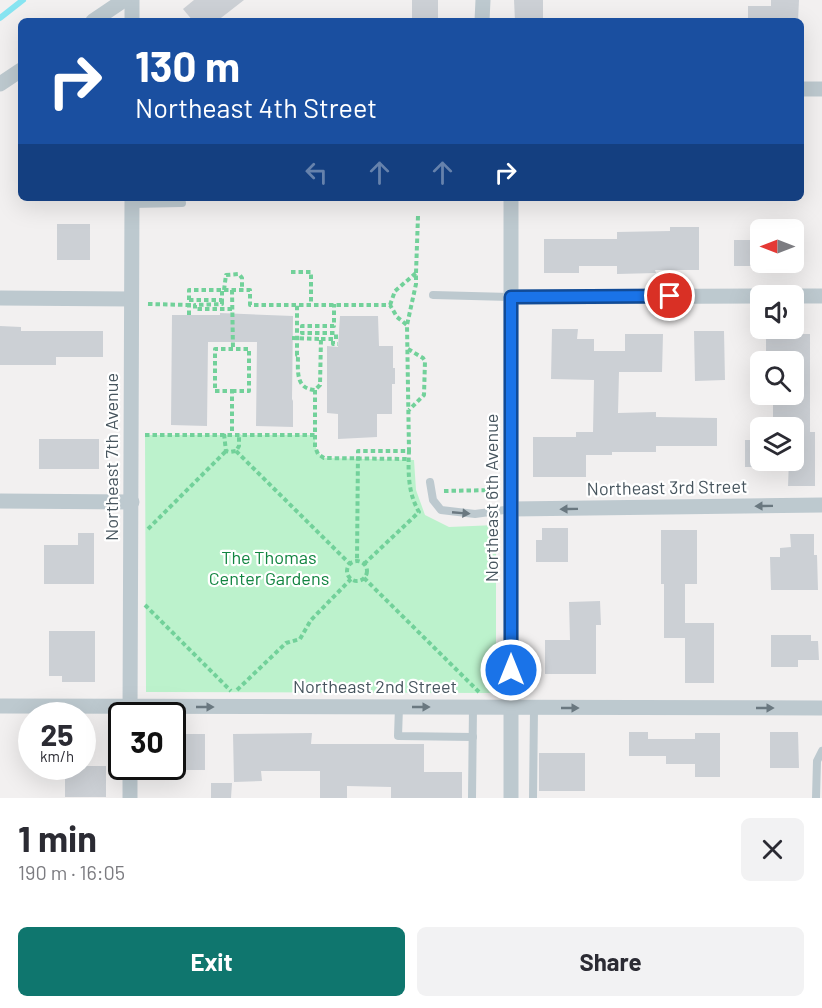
<!DOCTYPE html>
<meta charset="utf-8">
<style>
body{margin:0;font-family:Barlow,sans-serif;background:#f2f2f3;color:#2b2b33;height:100vh;display:flex;flex-direction:column;font-size:22px;white-space:nowrap}
*{box-sizing:border-box;margin:0}
p{font-size:20px;color:#7c7c81}
.icon{flex:none;width:33px;height:33px;fill:none;stroke:currentColor;stroke-width:2;stroke-linecap:round;stroke-linejoin:round}
.map{position:relative;height:798px;overflow:hidden}
.sheet{display:flex;flex-direction:column;background:#fff;flex:1}
.sheet>*{flex:none}
.hud{position:absolute;left:18px;top:18px;width:786px;height:183px;border-radius:9px;box-shadow:0 6px 24px #0002;background:#1a4fa0;color:#fff;overflow:hidden}
.needle{width:39px;rotate:270deg}
.tools{position:absolute;left:750px;top:219px;display:grid;gap:12px}
.tools a{display:grid;place-items:center;width:54px;height:54px;border-radius:9px;background:#fff;box-shadow:0 6px 24px #0002;font-size:30px}
.speed{position:absolute;left:18px;top:702px;display:flex;gap:12px;font-size:30px;font-weight:700;text-align:center}
.speed>*{display:grid;place-content:center;width:78px;height:78px;border-radius:50%;background:#fff;box-shadow:0 6px 24px #0002;line-height:1}
.speed small{font-size:15px;font-weight:400}
.speed .limit{border:3px solid #111;border-radius:9px;background:#fff;color:#111}
.pin{position:absolute;display:grid;place-items:center;width:51px;height:51px;color:#fff;margin:-26px;border:3px solid #fff;border-radius:50%;box-shadow:0 2px 6px #0007}
.me{position:absolute;width:66px;margin:-33px;rotate:0deg;stroke-linejoin:round;filter:drop-shadow(0 0 4px #0008)}
.turn{display:flex;align-items:center;gap:21px;height:126px;padding:0 18px;font-size:27px}
.turn .icon{width:78px;height:78px;stroke-width:2.5}
.turn b{display:block;font-size:42px;line-height:51px}
.lanes{display:flex;align-items:center;height:57px;padding:0 18px;background:#0003;justify-content:center;gap:30px;direction:ltr}
.lanes .off{opacity:.35}
.round{display:grid;place-items:center;flex:none;width:63px;height:63px;border-radius:9px;background:#f2f2f3}
.head{display:flex;align-items:center;justify-content:space-between;height:102px;padding:0 18px}
h1{font-size:36px;font-weight:700;line-height:45px}
.primary-button{display:flex;gap:12px;margin-top:auto;padding:12px 18px}
.primary-button a{flex:1;height:69px;border-radius:9px;background:#0f766e;color:#fff;font-size:24px;font-weight:700;line-height:69px;text-align:center}
.primary-button a+a{background:#f2f2f3;color:#2b2b33}
.map>svg:first-child{display:block}
.green{fill:#bcf2cc}
.lines{fill:none;stroke-linecap:round;stroke-linejoin:round}
.stream{stroke:#87e4f1;stroke-width:6}
.building{fill:#ccd0d5}
.path{stroke:#72d19a;stroke-width:4;stroke-dasharray:4.5 3;stroke-linecap:butt}
.service{stroke:#bdc9cf;stroke-width:8}
.minor{stroke:#bdc9cf;stroke-width:15}
.oneway{fill:#6a7880}
.route-casing{stroke:#114b97;stroke-width:15}
.route{stroke:#1a73e8;stroke-width:10}
.labels{text-anchor:middle;stroke-width:4.5;stroke-linejoin:round;paint-order:stroke}
.street-label{font-size:18px;fill:#47555e;stroke:#fff}
.park-label{font-size:18px;fill:#128541;stroke:#fff}
</style>
<div class="map">
<svg width="822" height="798" viewBox="0 0 822 798">
<rect width="100%" height="100%" fill="#f2f0f0"/>
<path class="green" d="M145,435H315C315,445 315,452 324,458L414,460L416,490L425,515L449,527L496,525V692L488,693L146,692Z"/>
<g class="lines">
<path class="stream" d="M0,18L23,0"/>
</g>
<g class="building">
<path d="M194,0H244L217,21H193L183,9Z"/>
<rect x="412" y="0" width="26" height="21"/>
<path d="M514,0H543V21H515Z"/>
<path d="M771,0H799L798,21H748V6H771Z"/>
<rect x="57" y="224" width="33" height="36"/>
<path d="M670,227H699V270H655L656,273L617,274V266H579V273H544V239H617V232L670,231Z"/>
<rect x="734" y="240" width="26" height="26"/>
<path d="M220,313L293,316L292,399L293,401V427L256,426L257,342H208L207,426L171,425L172,315H220Z"/>
<path d="M340,316H378L379,346H393V368H395V384H392V414H377V437L338,439V414L327,413V346L338,347Z"/>
<path d="M0,326L21,327V331H103V357H56V365H0Z"/>
<path d="M552,329H578L577,339H594V351H625V334H663L662,372H619L618,413L656,412V417L717,418V446H656V452H612V455H586V477H533V437H576V432H593L594,380L551,379Z"/>
<path d="M694,331H724L725,380L695,381Z"/>
<path d="M766,334H810V432H815V486H788L789,460H794V428H773V394H794V362L766,361Z"/>
<rect x="39" y="439" width="60" height="30"/>
<rect x="745" y="440" width="15" height="27"/>
<path d="M542,528H568V562H536V540H542Z"/>
<path d="M661,530H697V584H685V623H714V683H685V638H664V584H661Z"/>
<path d="M78,533H94V584H44V545H78Z"/>
<path d="M790,534H814V555H817L818,590H771L770,557H780V548L791,547Z"/>
<path d="M600,601L601,625H596V674H545V640H570L569,602Z"/>
<path d="M49,631H95V682H62V676H49Z"/>
<path d="M771,635H811V641H818L819,660H798V667H771Z"/>
<path d="M629,732H648V739H695V733H720V777H695V764H666V756H629Z"/>
<path d="M770,732H798L799,768H770Z"/>
<path d="M312,733L311,744H424V772H462V798H391V787L347,786V798H320V771H261L262,781L234,782L233,734Z"/>
<rect x="172" y="734" width="33" height="36"/>
<rect x="539" y="753" width="46" height="38"/>
<rect x="65" y="766" width="41" height="31"/>
<path d="M211,783H232L231,798H211Z"/>
</g>
<g class="lines">
<g class="path">
<path d="M291,272H311V304"/>
<path d="M416,273L418,216"/>
<path d="M224,290L226,275L239,274L242,278V290"/>
<path d="M232,290L233,349"/>
<path d="M189,300H222V290H250V305H390L397,317L407,325L409,451H358L357,561"/>
<path d="M222,300V304L195,305V309H232"/>
<path d="M148,304L189,305"/>
<path d="M390,305L395,291L416,273V284L407,325"/>
<path d="M189,315V290H222"/>
<path d="M292,338L321,339L320,385L315,390C295,389 298,370 298,355H297C297,338 297,321 297,304"/>
<path d="M321,339H336V333H302V326H334V304"/>
<path d="M333,341V344H338"/>
<path d="M408,349L423,358L425,361L424,395L409,410"/>
<path d="M315,390V447L318,454L324,458L408,459"/>
<path d="M232,391H249V349H215V391H232V434"/>
<path d="M224,434L226,451L230,452L236,451L239,446V434"/>
<path d="M145,435H315"/>
<path d="M236,451L350,564"/>
<path d="M444,491L495,490"/>
<path d="M148,529L226,451"/>
<circle cx="357" cy="571" r="10"/>
<path d="M364,564L419,512C408,493 408,473 409,451"/>
<path d="M364,578L479,692"/>
<path d="M145,605L231,691"/>
<path d="M237,690L286,643L300,639L311,620L351,579"/>
</g>
<g class="service">
<path d="M132,204L182,203"/>
<path d="M433,295L511,297"/>
<path d="M430,482L433,500L441,510L475,514L512,509"/>
<path d="M399,707L398,736L473,737"/>
<path d="M472,798L473,707"/>
<path d="M533,798L534,708"/>
<path d="M816,798L817,761L822,751"/>
</g>
<g class="minor">
<path d="M132,0V21"/>
<path d="M93,21L124,0"/>
<path d="M482,21L483,0"/>
<path d="M0,84L21,70"/>
<path d="M801,89H822"/>
<path d="M511,198V798"/>
<path d="M794,296H822"/>
<path d="M511,297L760,296"/>
<path d="M0,298L131,299"/>
<path d="M0,501L132,502"/>
<path d="M512,509L822,505"/>
<path d="M0,706L822,708"/>
<path d="M130,716L132,198"/>
<path d="M130,766V798"/>
</g>
</g>
<defs><path id="oneway-solid" d="M-6-.8H1V-3.2L6.5 0L1 3.2V.8H-6Z" transform="scale(1.5)"/></defs>
<g class="oneway">
<use href="#oneway-solid" transform="translate(764 506) rotate(179)"/>
<use href="#oneway-solid" transform="translate(569 509) rotate(179)"/>
<use href="#oneway-solid" transform="translate(461 513) rotate(5)"/>
<use href="#oneway-solid" transform="translate(205 707)"/>
<use href="#oneway-solid" transform="translate(421 707)"/>
<use href="#oneway-solid" transform="translate(570 708)"/>
<use href="#oneway-solid" transform="translate(765 708)"/>
</g>
<g class="lines">
<defs>
<path id="route" d="M511,670V297L670,296"/>
</defs>
<use href="#route" class="route-casing"/>
<use href="#route" class="route"/>
</g>
<g class="labels">
<g class="street-label">
<text transform="translate(112 457) rotate(-90)" y="6">Northeast 7th Avenue</text>
<text transform="translate(667 488) rotate(-1)" y="6">Northeast 3rd Street</text>
<text transform="translate(492 498) rotate(-90)" y="6">Northeast 6th Avenue</text>
<text x="375" y="693">Northeast 2nd Street</text>
</g>
<g class="park-label">
<text x="269" y="564">The Thomas<tspan x="269" dy="21">Center Gardens</tspan></text>
</g>
</g>
</svg>
<div class="tools">
<a><svg class="needle" viewBox="-14 -14 28 28"><path d="M0-13l5 13h-10z" fill="#e53935"/><path d="M0 13l5-13h-10z" fill="#7c7c81"/></svg></a>
<a><svg class="icon" aria-label="sound" viewBox="0 0 24 24"><path d="M4 9h4l5-4v14l-5-4H4zM17 9q2 3 0 6"/></svg></a>
<a><svg class="icon" aria-label="search" viewBox="0 0 24 24"><circle cx="10" cy="10" r="6"/><path d="M15 15l6 6"/></svg></a>
<a><svg class="icon" aria-label="layers" viewBox="0 0 24 24"><path d="M12 4l9 5-9 5-9-5zM3 14l9 5 9-5"/></svg></a>
</div>
<div class="speed"><div>25<small>km/h</small></div><div class="limit">30</div></div>
<div class="pin" style="left:670px;top:296px;background:#d93025"><svg class="icon" aria-label="arrive" viewBox="0 0 24 24"><path d="M6 21V4h12l-3 4 3 4H6"/></svg></div>
<svg class="me" style="left:511px;top:670px" viewBox="-20 -20 40 40"><circle r="17" fill="#1a73e8" stroke="#fff" stroke-width="3"/><path d="M0-11L8 9 0 5-8 9z" fill="#fff"/></svg>
<div class="hud">
<div class="turn"><svg class="icon" aria-label="right" viewBox="0 0 24 24"><path d="M7 20v-9h11M14 6l5 5-5 5"/></svg><div><b>130 m</b>Northeast 4th Street</div></div>
<div class="lanes"><svg class="icon off" aria-label="left" viewBox="0 0 24 24"><path d="M17 20v-9H6M10 6l-5 5 5 5"/></svg><svg class="icon off" aria-label="ahead" viewBox="0 0 24 24"><path d="M12 20V5M6 11l6-6 6 6"/></svg><svg class="icon off" aria-label="ahead" viewBox="0 0 24 24"><path d="M12 20V5M6 11l6-6 6 6"/></svg><svg class="icon" aria-label="right" viewBox="0 0 24 24"><path d="M7 20v-9h11M14 6l5 5-5 5"/></svg></div>
</div>
</div>
<section class="sheet">
<div class="head"><div><h1>1 min</h1><p>190 m · 16:05</p></div><a class="round"><svg class="icon" aria-label="close" viewBox="0 0 24 24"><path d="M6 6l12 12M18 6L6 18"/></svg></a></div>
<div class="primary-button"><a>Exit</a><a>Share</a></div>
</section>
